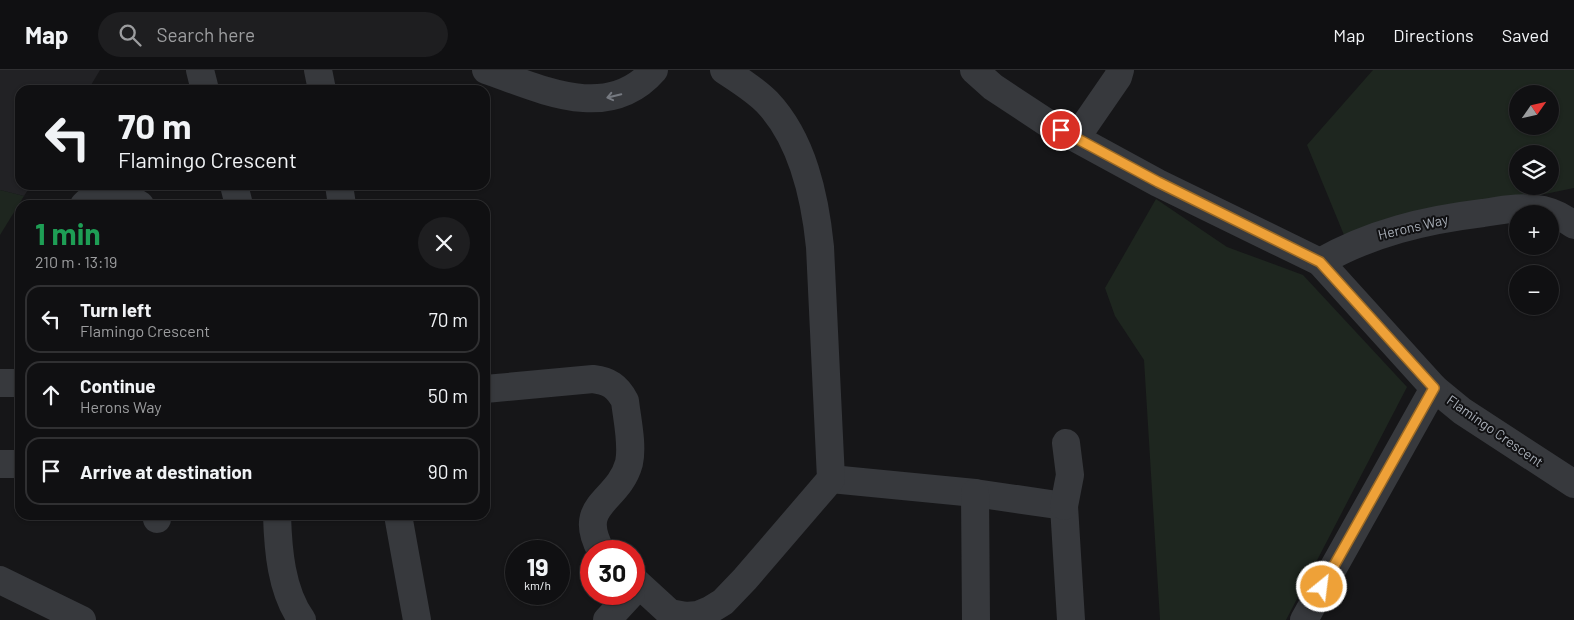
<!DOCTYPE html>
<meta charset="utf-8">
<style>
body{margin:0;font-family:Barlow,sans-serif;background:#1e1e20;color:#f1f3f6;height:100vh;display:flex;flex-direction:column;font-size:19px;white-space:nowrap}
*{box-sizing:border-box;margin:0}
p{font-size:16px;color:#9c9d9f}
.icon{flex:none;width:28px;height:28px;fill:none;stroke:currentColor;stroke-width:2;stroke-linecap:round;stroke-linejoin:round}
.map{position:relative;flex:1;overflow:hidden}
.details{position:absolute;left:15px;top:130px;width:475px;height:320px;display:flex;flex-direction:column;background:#101012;border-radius:15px;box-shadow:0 1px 4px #0004,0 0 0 1px #303032}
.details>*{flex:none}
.hud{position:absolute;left:15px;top:15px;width:475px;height:105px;border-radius:15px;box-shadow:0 1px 4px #0004,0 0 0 1px #303032;background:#101012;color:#f1f3f6;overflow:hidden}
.needle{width:32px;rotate:56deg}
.fabs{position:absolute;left:1509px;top:15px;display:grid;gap:10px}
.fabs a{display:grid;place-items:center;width:50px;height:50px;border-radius:50%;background:#101012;box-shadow:0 1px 4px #0004,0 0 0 1px #303032;font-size:25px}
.speed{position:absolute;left:505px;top:470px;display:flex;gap:10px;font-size:25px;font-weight:700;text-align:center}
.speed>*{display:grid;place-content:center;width:65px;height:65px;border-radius:50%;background:#101012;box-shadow:0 1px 4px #0004,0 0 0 1px #303032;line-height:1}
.speed small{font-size:12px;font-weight:400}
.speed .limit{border:8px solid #d22;background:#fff;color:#111}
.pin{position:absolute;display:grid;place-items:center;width:42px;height:42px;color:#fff;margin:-21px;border:2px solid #fff;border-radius:50%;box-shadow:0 1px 5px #0007}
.me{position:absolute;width:55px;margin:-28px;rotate:29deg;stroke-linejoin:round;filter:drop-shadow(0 0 4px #0008)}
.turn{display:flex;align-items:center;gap:18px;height:105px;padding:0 20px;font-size:22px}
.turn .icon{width:65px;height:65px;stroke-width:2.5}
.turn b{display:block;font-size:35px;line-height:42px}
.round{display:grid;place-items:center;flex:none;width:52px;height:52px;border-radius:26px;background:#1e1e20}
.headline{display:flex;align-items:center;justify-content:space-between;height:85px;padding:0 20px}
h1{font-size:30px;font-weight:700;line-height:38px;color:#1e9e55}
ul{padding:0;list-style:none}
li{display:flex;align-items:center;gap:15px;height:68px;margin:0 10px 8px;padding:0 10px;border:2px solid #303032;border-radius:15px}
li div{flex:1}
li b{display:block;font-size:19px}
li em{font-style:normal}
header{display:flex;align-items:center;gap:30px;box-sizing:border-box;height:70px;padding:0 25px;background:#101012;border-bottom:1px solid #303032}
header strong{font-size:24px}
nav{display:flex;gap:28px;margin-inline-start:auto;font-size:18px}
.search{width:350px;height:45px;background:#1e1e20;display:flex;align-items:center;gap:12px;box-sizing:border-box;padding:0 18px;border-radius:28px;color:#9c9d9f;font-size:19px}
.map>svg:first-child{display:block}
.built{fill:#222225}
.green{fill:#1e261f;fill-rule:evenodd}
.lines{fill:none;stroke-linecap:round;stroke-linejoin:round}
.minor{stroke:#37393d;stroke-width:28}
.oneway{stroke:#767a81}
.route-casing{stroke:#9b6924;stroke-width:12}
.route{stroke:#eea138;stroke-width:9}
.labels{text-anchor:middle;stroke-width:4;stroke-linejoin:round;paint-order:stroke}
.street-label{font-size:14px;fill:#a9afb8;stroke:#111113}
</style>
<header>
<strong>Map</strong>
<div class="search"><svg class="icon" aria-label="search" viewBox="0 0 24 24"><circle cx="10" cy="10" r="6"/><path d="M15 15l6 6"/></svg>Search here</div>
<nav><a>Map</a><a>Directions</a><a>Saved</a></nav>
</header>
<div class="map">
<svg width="1574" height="550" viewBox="0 0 1574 550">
<rect width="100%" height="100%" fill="#161618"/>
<path class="built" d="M0,0H100L88,20H20V115H31L24,126L0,120Z"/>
<g class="green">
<path d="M1373,0H1574V118L1344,165L1307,75ZM1518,24H1550V56H1518ZM1518,84H1550V116H1518Z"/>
<path d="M0,120L24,126L0,165Z"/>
<path d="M1156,129L1227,177L1303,205L1407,317L1286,550H1160L1144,290L1115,246L1105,218Z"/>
</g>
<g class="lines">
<g class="minor">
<path d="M200,0L205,20"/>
<path d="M318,0L322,20"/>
<path d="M486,0C541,19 608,53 654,0"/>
<path d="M974,0L993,17L1046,52L1158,113L1320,192L1434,318L1462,341L1574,414"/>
<path d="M1076,68L1118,7L1120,0"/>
<path d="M234,115L239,135"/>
<path d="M339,115L342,135"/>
<path d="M84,135C99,119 124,123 140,135"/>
<path d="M1320,192C1371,163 1425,150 1483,143C1500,140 1518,137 1536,139C1549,140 1563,147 1574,155"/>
<path d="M0,313H20"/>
<path d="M485,319L593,309C609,311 617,316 625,331C627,349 633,375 629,393C618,433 575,433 601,481"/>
<path d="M0,394H20"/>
<path d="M831,409L975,423L1064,436L1071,550"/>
<path d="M975,423L976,550"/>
<path d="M1064,436L1070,405L1066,373"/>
<path d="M156,445L157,449"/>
<path d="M277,445C278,479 281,521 302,550"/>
<path d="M398,445L417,550"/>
<path d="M0,510L82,550"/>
<path d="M634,510L670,543L686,546L698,545L710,540L723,532L745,509L831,409L820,177C815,127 803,70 767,32C754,19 739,10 724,0"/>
<path d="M607,550L631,524"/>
<path d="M1304,550L1434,318"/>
</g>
</g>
<defs><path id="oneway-shaft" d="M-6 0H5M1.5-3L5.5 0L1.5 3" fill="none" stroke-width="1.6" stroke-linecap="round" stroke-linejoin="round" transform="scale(1.25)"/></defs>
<use class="oneway" href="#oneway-shaft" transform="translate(614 26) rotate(166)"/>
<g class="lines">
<defs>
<path id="route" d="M1061,60L1158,112L1320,192L1434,318L1322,517"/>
</defs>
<use href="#route" class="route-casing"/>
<use href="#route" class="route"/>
</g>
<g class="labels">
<g class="street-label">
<text transform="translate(1413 157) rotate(-13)" y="5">Herons Way</text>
<text transform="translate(1495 361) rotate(35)" y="5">Flamingo Crescent</text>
</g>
</g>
</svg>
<div class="fabs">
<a><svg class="needle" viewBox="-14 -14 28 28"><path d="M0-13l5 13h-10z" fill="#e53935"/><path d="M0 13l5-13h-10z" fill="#9c9d9f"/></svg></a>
<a><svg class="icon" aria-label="layers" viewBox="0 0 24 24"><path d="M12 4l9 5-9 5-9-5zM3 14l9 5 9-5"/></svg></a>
<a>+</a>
<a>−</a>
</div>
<div class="speed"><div>19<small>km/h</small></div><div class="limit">30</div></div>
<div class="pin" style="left:1061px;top:60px;background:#d93025"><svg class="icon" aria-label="arrive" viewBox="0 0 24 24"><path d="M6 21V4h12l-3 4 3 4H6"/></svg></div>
<svg class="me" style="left:1322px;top:517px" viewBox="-20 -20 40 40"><circle r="17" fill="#eea138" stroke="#fff" stroke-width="3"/><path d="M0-11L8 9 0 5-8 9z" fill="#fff"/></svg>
<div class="hud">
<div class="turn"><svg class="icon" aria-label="left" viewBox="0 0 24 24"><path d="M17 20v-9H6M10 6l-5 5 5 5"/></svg><div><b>70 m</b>Flamingo Crescent</div></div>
</div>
<section class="details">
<div class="headline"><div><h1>1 min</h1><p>210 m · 13:19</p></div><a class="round"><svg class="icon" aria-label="close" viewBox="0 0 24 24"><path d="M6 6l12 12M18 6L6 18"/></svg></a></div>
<ul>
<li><svg class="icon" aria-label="left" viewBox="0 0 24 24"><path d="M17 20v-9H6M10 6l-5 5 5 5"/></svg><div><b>Turn left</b><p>Flamingo Crescent</p></div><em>70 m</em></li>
<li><svg class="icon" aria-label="ahead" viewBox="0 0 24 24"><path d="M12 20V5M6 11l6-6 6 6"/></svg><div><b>Continue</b><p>Herons Way</p></div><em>50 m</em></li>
<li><svg class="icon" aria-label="arrive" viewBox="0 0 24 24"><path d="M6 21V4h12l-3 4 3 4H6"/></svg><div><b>Arrive at destination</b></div><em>90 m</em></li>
</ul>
</section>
</div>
